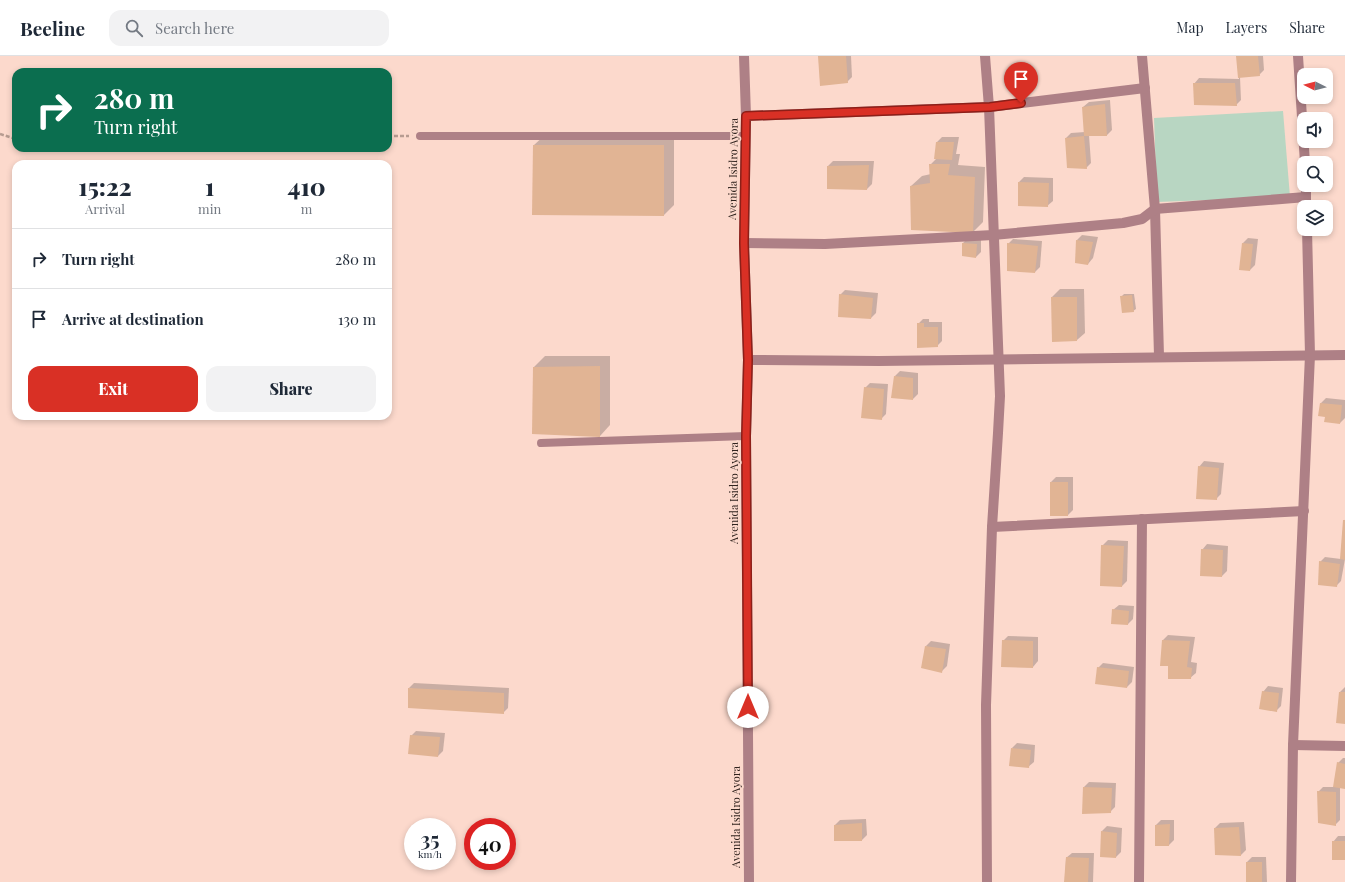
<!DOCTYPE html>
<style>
body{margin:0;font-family:"Playfair Display",serif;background:#f2f2f3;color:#1f2937;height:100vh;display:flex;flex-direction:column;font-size:15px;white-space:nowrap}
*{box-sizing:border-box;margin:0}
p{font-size:13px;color:#747a83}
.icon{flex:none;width:22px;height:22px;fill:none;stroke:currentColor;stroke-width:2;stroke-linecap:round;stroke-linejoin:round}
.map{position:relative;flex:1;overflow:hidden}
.side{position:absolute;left:12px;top:104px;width:380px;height:260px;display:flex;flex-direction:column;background:#fff;border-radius:12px;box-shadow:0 2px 6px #0003}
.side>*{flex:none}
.guide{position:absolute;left:12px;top:12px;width:380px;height:84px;border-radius:12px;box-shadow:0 2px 6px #0003;background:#0b6e4f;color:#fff;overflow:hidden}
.needle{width:26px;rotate:276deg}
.tools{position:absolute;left:1297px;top:12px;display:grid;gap:8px}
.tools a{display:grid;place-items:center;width:36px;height:36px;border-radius:8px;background:#fff;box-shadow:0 2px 6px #0003;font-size:20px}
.speed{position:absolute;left:404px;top:762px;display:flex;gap:8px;font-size:20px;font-weight:700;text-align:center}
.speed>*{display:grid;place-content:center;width:52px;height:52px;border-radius:50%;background:#fff;box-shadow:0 2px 6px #0003;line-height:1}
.speed small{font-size:10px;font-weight:400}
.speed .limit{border:6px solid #d22;background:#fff;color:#111}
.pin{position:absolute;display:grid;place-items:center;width:34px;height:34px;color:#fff;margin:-41px -17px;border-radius:50% 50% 50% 0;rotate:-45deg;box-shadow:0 0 4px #0007}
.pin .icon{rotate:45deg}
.me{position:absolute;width:44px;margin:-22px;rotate:0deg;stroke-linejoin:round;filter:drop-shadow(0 0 3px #0008)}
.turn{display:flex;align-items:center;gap:14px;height:84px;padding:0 16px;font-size:18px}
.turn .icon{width:52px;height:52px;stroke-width:2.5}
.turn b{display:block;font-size:28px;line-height:34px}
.eta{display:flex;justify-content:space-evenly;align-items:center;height:68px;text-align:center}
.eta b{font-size:24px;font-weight:800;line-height:28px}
.button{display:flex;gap:8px;margin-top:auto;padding:8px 16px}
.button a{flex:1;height:46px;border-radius:12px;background:#d93025;color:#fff;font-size:16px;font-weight:800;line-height:46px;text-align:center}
.button a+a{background:#f2f2f3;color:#1f2937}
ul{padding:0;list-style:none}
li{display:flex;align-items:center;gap:12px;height:60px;padding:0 16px;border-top:1px solid #e0e1e3}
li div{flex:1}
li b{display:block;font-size:15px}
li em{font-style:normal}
header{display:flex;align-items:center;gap:24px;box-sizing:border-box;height:56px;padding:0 20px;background:#fff;border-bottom:1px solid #e0e1e3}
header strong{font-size:19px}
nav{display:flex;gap:22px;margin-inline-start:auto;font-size:14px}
.search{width:280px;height:36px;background:#f2f2f3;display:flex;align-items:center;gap:10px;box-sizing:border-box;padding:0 14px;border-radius:12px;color:#747a83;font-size:15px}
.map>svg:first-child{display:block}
.green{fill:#b8d6c2}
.shadow{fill:#0003}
.building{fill:#e1b494}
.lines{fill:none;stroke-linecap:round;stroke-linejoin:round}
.path{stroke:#b79c91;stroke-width:2.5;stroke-dasharray:4 2;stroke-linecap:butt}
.service{stroke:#ae8086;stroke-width:8}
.minor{stroke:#ae8086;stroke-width:10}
.tertiary{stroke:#ae8086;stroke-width:10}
.route-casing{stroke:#8d1f18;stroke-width:10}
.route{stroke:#d93025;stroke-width:7}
.labels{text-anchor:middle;stroke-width:3.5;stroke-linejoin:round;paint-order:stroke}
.street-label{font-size:11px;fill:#30231e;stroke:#fcd9cc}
</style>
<header>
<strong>Beeline</strong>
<div class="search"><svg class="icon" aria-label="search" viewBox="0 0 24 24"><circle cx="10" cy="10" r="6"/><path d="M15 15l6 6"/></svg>Search here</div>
<nav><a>Map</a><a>Layers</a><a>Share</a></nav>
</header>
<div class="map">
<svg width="1345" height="826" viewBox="0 0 1345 826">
<rect width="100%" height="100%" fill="#fcd9cc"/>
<path class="green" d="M1283,55L1290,141L1157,146L1154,62Z"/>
<g class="shadow">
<path d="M819,0H851L852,21L847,26Z"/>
<path d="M1237,0H1263L1264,14L1259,19L1240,21L1241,44L1236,49L1194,28L1199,22L1239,23Z"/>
<path d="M1110,44L1112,74L1107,79H1089L1091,107L1086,112L1066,82L1071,77L1085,76L1083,51L1089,46Z"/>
<path d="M545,79H674V149L664,159L534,89Z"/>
<path d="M942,81H959L956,98H960L958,109L985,111L983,166L973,176L911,130L922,120L931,118L930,109L937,102H935L937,86Z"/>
<path d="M833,105H874L872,128L867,133L828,110Z"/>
<path d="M1024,121L1053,122V145L1047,150L1019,126Z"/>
<path d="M1082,179L1098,181L1093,202L1088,208L1077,184Z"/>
<path d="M968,182L981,183V196L976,201L963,199V187Z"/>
<path d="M1248,182L1258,183L1255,209L1250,214L1240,213L1243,187Z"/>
<path d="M1013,183L1042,185L1040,211L1035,216L1008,188Z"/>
<path d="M1060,233H1084L1085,277L1077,284L1052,241Z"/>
<path d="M845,234L878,237L876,257L871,262L839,260L840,239Z"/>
<path d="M1124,238H1134L1136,253L1133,255L1121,241Z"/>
<path d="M923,263H929V266H942V285L937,290L918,268Z"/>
<path d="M545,300H610V369L600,380L533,377L534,311Z"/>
<path d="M900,315L918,317V338L913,343L895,320Z"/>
<path d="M870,327L888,328L886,358L881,363L865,332Z"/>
<path d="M1326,342L1345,344V362L1340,367L1326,360L1319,359L1321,347Z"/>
<path d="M1204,405L1224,407L1221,438L1216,443L1199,411Z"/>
<path d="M1056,421H1073V454L1068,459L1051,426Z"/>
<path d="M1345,463V503L1341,525L1336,530L1320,506L1325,501L1341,503Z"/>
<path d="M1108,484L1128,485L1127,525L1122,530L1102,490Z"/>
<path d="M1207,488L1228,490L1227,515L1222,520L1202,494Z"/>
<path d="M1119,549L1134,550L1133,563L1128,568L1113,554Z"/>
<path d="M1168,579L1195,581L1191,606L1197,607L1196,617L1190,622L1169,609L1163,584Z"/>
<path d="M1008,580L1038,581V605L1033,611L1003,585Z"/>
<path d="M931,585L950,588L947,610L942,615L926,590Z"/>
<path d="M1103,607L1134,611L1132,626L1127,631L1098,612Z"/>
<path d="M414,627L509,632L508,652L503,657L409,632Z"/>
<path d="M1268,630L1283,632L1281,650L1276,655L1263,636Z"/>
<path d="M1345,631V667L1340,636Z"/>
<path d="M416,675L445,677L443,695L438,700L411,680Z"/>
<path d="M1017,687L1035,689L1034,706L1028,711L1012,692Z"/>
<path d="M1343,702H1345V732H1340V764L1335,769L1318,736L1323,731H1335L1338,707Z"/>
<path d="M1089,726L1116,727L1115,751L1110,756L1084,731Z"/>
<path d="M866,763L867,779L862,784H835V769L840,764Z"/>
<path d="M1161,764H1174V784L1169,789L1156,769Z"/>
<path d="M1244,766L1246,794L1241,799L1215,798V772L1220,767Z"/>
<path d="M1107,770L1122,772L1121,796L1116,801L1102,775Z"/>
<path d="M1338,780H1345V803L1333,786Z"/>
<path d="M1072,797H1094L1093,826H1065L1066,802Z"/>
<path d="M1252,801H1266L1267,826H1247V806Z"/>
</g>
<g class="building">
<path d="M818,0H846L848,27L820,30Z"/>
<path d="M1236,0H1258L1260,20L1238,22Z"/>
<path d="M1193,27H1235L1237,50L1194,49Z"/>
<path d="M1105,48L1107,80H1084L1087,113L1067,112L1065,82L1084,80L1082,51Z"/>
<path d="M936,86H954L952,104L934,103Z"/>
<path d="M533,89H664V160L532,159Z"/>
<path d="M929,108H950L948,119L975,121L973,177L911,174L910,130L930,127Z"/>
<path d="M869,109L867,134L827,133V110Z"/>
<path d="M1018,126L1049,127L1048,151L1018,150Z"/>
<path d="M1076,184L1093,186L1088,209L1075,207Z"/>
<path d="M962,187L977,188L976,202L962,200Z"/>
<path d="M1007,187L1038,190L1035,217L1007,215Z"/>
<path d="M1242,187L1253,188L1250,215L1239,214Z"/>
<path d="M839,238L873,242L871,263L838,261Z"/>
<path d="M1132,239L1134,256L1122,257L1120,240Z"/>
<path d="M1051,241H1077V285L1052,286Z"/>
<path d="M917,267H924V271H938V291L917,292Z"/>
<path d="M600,310V381L532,378L533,311Z"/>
<path d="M894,320L913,322V344L891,342Z"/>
<path d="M864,331L884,333L882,364L861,362Z"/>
<path d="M1320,347L1342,349L1340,368L1324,366L1325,361L1318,360Z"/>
<path d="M1198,410L1219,412L1217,444L1196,443Z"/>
<rect x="1050" y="426" width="18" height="34"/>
<path d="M1343,464H1345V504L1340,503Z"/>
<path d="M1101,489L1124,490L1122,531L1100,530Z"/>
<path d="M1201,493L1223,494L1222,521L1200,520Z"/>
<path d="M1319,505L1340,508L1337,531L1318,529Z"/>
<path d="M1112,553L1129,555L1128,569L1111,568Z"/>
<path d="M1002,584L1033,585V612L1001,611Z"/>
<path d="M1162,584L1190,585L1187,611L1192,612L1191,623H1168V610H1160Z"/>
<path d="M925,590L946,593L942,617L921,612Z"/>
<path d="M1097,611L1129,615L1127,632L1095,628Z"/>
<path d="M408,632L504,637V658L408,652Z"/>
<path d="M1262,635L1279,637L1277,656L1259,653Z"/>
<path d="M1339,636H1345V668L1336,667Z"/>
<path d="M410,679L440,681L438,701L408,698Z"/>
<path d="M1011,692L1031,694L1029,712L1009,710Z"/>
<path d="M1337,706L1345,708V733L1333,731Z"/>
<path d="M1083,731L1112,732L1111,757L1082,758Z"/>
<path d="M1317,735L1336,736V770L1318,767Z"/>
<path d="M862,767V785H834V769Z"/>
<path d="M1170,768L1169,790H1155V769Z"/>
<path d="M1239,771L1241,800L1215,799L1214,772Z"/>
<path d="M1101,775L1117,777L1116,802L1100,801Z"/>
<rect x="1332" y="785" width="13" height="19"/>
<path d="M1066,801L1089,802L1088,826H1064Z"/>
<rect x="1246" y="806" width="16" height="20"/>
</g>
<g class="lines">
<g class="path">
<path d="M0,78L16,83"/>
<path d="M388,80H409"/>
</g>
<g class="service">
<path d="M420,80H746"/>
<path d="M541,387L746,380"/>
</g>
<g class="minor">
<path d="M985,0L989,51L1000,340L998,377L992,471L986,649L987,826"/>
<path d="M1142,0L1155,153L1159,300"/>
<path d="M1298,0L1305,107"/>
<path d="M746,60L989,51L1145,32"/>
<path d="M1306,129V151"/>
<path d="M744,187L825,188L993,179L1123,167L1142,163L1155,153L1306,141"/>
<path d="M748,304L879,305L1345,299"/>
<path d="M992,471L1304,455"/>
<path d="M1293,689L1345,690"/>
<path d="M1139,826L1142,463"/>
<path d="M1291,826L1293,689L1310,299L1307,173"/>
</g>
<path class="tertiary" d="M744,0L746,60L744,187L748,304L746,380L749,826"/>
</g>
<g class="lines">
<defs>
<path id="route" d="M748,651L746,380L748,304L744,187L746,60L990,51L1021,47"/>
</defs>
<use href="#route" class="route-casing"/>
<use href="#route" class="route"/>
</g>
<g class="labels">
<g class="street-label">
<text transform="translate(733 113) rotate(-89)" y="4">Avenida Isidro Ayora</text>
<text transform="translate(734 437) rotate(-90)" y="4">Avenida Isidro Ayora</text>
<text transform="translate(736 761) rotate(-90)" y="4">Avenida Isidro Ayora</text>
</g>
</g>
</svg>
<div class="tools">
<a><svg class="needle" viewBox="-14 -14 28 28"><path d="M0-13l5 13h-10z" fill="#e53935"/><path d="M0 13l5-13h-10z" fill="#747a83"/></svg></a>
<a><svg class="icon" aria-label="sound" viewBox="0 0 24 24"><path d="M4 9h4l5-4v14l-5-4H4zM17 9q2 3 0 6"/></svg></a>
<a><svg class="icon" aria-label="search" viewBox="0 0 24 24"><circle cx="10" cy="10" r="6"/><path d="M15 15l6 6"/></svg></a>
<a><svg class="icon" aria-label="layers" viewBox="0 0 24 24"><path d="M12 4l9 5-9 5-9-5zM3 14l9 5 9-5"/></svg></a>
</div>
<div class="speed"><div>35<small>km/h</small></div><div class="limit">40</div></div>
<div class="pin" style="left:1021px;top:47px;background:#d93025"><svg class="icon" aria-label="arrive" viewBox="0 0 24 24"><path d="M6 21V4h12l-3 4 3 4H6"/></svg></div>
<svg class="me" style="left:748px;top:651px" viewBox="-20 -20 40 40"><circle r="19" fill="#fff"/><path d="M0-13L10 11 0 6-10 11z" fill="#d93025"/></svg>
<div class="guide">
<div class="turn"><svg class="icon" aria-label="right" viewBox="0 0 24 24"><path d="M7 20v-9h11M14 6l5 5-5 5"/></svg><div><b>280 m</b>Turn right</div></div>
</div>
<section class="side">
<div class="eta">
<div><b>15:22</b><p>Arrival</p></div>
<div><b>1</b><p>min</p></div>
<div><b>410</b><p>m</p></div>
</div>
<ul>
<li><svg class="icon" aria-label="right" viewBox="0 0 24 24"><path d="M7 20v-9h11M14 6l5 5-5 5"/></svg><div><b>Turn right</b></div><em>280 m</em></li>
<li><svg class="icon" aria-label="arrive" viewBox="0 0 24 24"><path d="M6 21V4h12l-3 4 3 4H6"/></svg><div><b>Arrive at destination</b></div><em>130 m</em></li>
</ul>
<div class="button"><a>Exit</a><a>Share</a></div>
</section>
</div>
